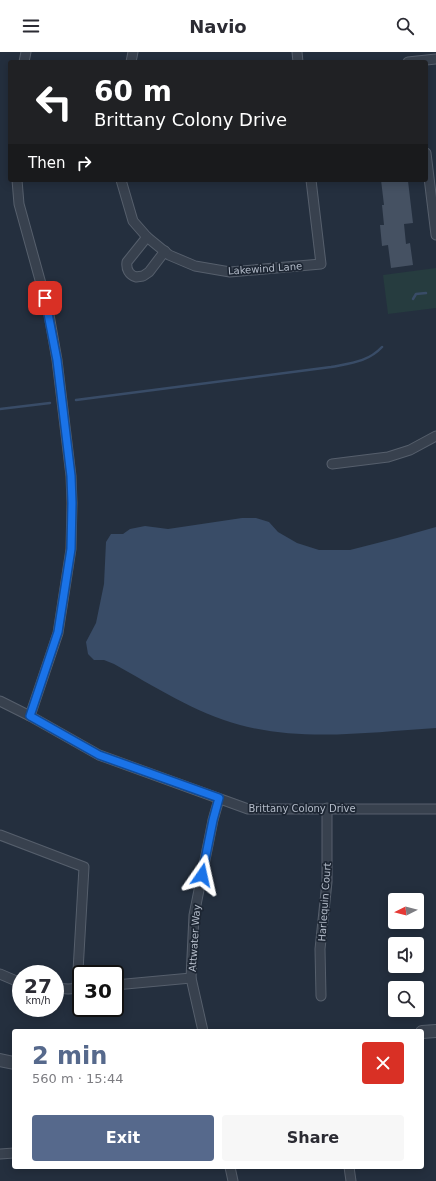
<!DOCTYPE html>
<meta charset="utf-8">
<style>
body{margin:0;font-family:"DejaVu Sans",sans-serif;background:#f7f7f7;color:#2b2b33;height:100vh;display:flex;flex-direction:column;font-size:15px;white-space:nowrap}
*{box-sizing:border-box;margin:0}
p{font-size:13px;color:#7c7c81}
.icon{flex:none;width:22px;height:22px;fill:none;stroke:currentColor;stroke-width:2;stroke-linecap:round;stroke-linejoin:round}
.map{position:relative;flex:1;overflow:hidden}
.drawer{position:absolute;left:12px;top:977px;width:412px;height:140px;display:flex;flex-direction:column;background:#fff;border-radius:4px;box-shadow:0 2px 10px #0003}
.drawer>*{flex:none}
.banner{position:absolute;left:8px;top:8px;width:420px;height:122px;border-radius:4px;box-shadow:0 2px 10px #0003;background:#202124;color:#fff;overflow:hidden}
.needle{width:26px;rotate:264deg}
.controls{position:absolute;left:388px;top:841px;display:grid;gap:8px}
.controls a{display:grid;place-items:center;width:36px;height:36px;border-radius:4px;background:#fff;box-shadow:0 2px 10px #0003;font-size:20px}
.speed{position:absolute;left:12px;top:913px;display:flex;gap:8px;font-size:20px;font-weight:700;text-align:center}
.speed>*{display:grid;place-content:center;width:52px;height:52px;border-radius:50%;background:#fff;box-shadow:0 2px 10px #0003;line-height:1}
.speed small{font-size:10px;font-weight:400}
.speed .limit{border:2px solid #111;border-radius:6px;background:#fff;color:#111}
.pin{position:absolute;display:grid;place-items:center;width:34px;height:34px;color:#fff;margin:-17px;border-radius:8px;box-shadow:0 2px 6px #0006}
.me{position:absolute;width:44px;margin:-22px;rotate:11deg;stroke-linejoin:round;filter:drop-shadow(0 0 3px #0008)}
.turn{display:flex;align-items:center;gap:14px;height:84px;padding:0 20px;font-size:18px}
.turn .icon{width:52px;height:52px;stroke-width:2.5}
.turn b{display:block;font-size:28px;line-height:34px}
.then{display:flex;align-items:center;height:38px;padding:0 20px;background:#0003;gap:8px;font-size:15px}
.round{display:grid;place-items:center;flex:none;width:42px;height:42px;border-radius:4px;background:#f7f7f7}
.headline{display:flex;align-items:center;justify-content:space-between;height:68px;padding:0 20px}
h1{font-size:24px;font-weight:700;line-height:30px;color:#56698c}
.button{display:flex;gap:8px;margin-top:auto;padding:8px 20px}
.button a{flex:1;height:46px;border-radius:4px;background:#56698c;color:#fff;font-size:16px;font-weight:700;line-height:46px;text-align:center}
.button a+a{background:#f7f7f7;color:#2b2b33}
header{display:flex;justify-content:space-between;align-items:center;height:52px;padding:0 20px;background:#fff;font-size:18px;font-weight:700}
.map>svg:first-child{display:block}
.green{fill:#263c3f}
.water{fill:#394c67}
.lines{fill:none;stroke-linecap:round;stroke-linejoin:round}
.stream{stroke:#394c67;stroke-width:2.5}
.building{fill:#455162}
.minor-casing{stroke:#565f6c;stroke-width:11}
.tertiary-casing{stroke:#565f6c;stroke-width:14}
.minor{stroke:#38414e;stroke-width:9}
.tertiary{stroke:#38414e;stroke-width:12}
.route-casing{stroke:#114b97;stroke-width:10}
.route{stroke:#1a73e8;stroke-width:7}
.labels{text-anchor:middle;stroke-width:3.5;stroke-linejoin:round;paint-order:stroke}
.street-label{font-size:10px;fill:#b4bcc9;stroke:#1d2633}
</style>
<header><svg class="icon" aria-label="menu" viewBox="0 0 24 24"><path d="M4 6h16M4 12h16M4 18h16"/></svg>Navio<svg class="icon" aria-label="search" viewBox="0 0 24 24"><circle cx="10" cy="10" r="6"/><path d="M15 15l6 6"/></svg></header>
<div class="map">
<svg width="436" height="1129" viewBox="0 0 436 1129">
<rect width="100%" height="100%" fill="#242f3e"/>
<path class="green" d="M436,216V256L388,262L383,223Z"/>
<path class="water" d="M242,466H256L269,470L278,480L297,491L319,498H350L397,486L436,475V676C371,680 304,690 240,673C195,661 154,634 114,612L104,608H94L88,602L86,590L96,571L104,532L106,490L111,482H123L130,477L145,474L168,477Z"/>
<g class="lines">
<g class="stream">
<path d="M413,247L416,242L426,241"/>
<path d="M76,348L331,315C351,311 368,310 382,295"/>
<path d="M0,357L50,351"/>
</g>
</g>
<path class="building" d="M381,128H400V130L408,129L413,171L404,172L406,192L410,191L413,213L391,216L388,193L382,194L380,173H384L382,153H384Z"/>
<g class="lines">
<defs>
<g id="minor">
<path d="M297,0L298,10"/>
<path d="M24,10L26,0"/>
<path d="M131,10L133,0"/>
<path d="M408,10L436,7"/>
<path d="M426,101L436,183"/>
<path d="M17,128L19,152L48,257L57,308L71,424L72,451L71,497L58,581L30,664"/>
<path d="M121,128L133,169L147,185L169,203L195,214L230,220L321,212L311,128"/>
<path d="M147,185L127,210C126,217 129,223 136,225L143,224L149,220L165,199"/>
<path d="M332,412L388,405L410,398L436,384"/>
<path d="M0,649L30,664L99,703L248,757H436"/>
<path d="M0,783L84,815L77,936"/>
<path d="M0,922L21,931"/>
<path d="M115,933L191,926"/>
<path d="M55,936L68,937L81,936"/>
<path d="M321,944L320,897L327,830V756"/>
<path d="M203,979L191,926L194,863L213,768L219,747"/>
<path d="M0,1102L14,1101"/>
<path d="M230,1115L233,1129"/>
<path d="M349,1115L351,1129"/>
</g>
<g id="tertiary">
<path d="M422,980L436,979"/>
<path d="M0,1008L14,1011"/>
</g>
</defs>
<use href="#minor" class="minor-casing"/>
<use href="#tertiary" class="tertiary-casing"/>
<use href="#minor" class="minor"/>
<use href="#tertiary" class="tertiary"/>
</g>
<g class="lines">
<defs>
<path id="route" d="M45,246L57,308L71,424L72,451L71,497L58,580L30,664L99,703L219,746L213,768L202,823"/>
</defs>
<use href="#route" class="route-casing"/>
<use href="#route" class="route"/>
</g>
<g class="labels">
<g class="street-label">
<text transform="translate(265 216) rotate(-4)" y="4">Lakewind Lane</text>
<text x="302" y="760">Brittany Colony Drive</text>
<text transform="translate(324 850) rotate(-86)" y="4">Harlequin Court</text>
<text transform="translate(194 886) rotate(-86)" y="4">Attwater Way</text>
</g>
</g>
</svg>
<div class="controls">
<a><svg class="needle" viewBox="-14 -14 28 28"><path d="M0-13l5 13h-10z" fill="#e53935"/><path d="M0 13l5-13h-10z" fill="#7c7c81"/></svg></a>
<a><svg class="icon" aria-label="sound" viewBox="0 0 24 24"><path d="M4 9h4l5-4v14l-5-4H4zM17 9q2 3 0 6"/></svg></a>
<a><svg class="icon" aria-label="search" viewBox="0 0 24 24"><circle cx="10" cy="10" r="6"/><path d="M15 15l6 6"/></svg></a>
</div>
<div class="speed"><div>27<small>km/h</small></div><div class="limit">30</div></div>
<div class="pin" style="left:45px;top:246px;background:#d93025"><svg class="icon" aria-label="arrive" viewBox="0 0 24 24"><path d="M6 21V4h12l-3 4 3 4H6"/></svg></div>
<svg class="me" style="left:202px;top:823px" viewBox="-20 -20 40 40"><path d="M0-17L14 15 0 8-14 15z" fill="#1a73e8" stroke="#fff" stroke-width="4"/></svg>
<div class="banner">
<div class="turn"><svg class="icon" aria-label="left" viewBox="0 0 24 24"><path d="M17 20v-9H6M10 6l-5 5 5 5"/></svg><div><b>60 m</b>Brittany Colony Drive</div></div>
<div class="then">Then<svg class="icon" aria-label="right" viewBox="0 0 24 24"><path d="M7 20v-9h11M14 6l5 5-5 5"/></svg></div>
</div>
<section class="drawer">
<div class="headline"><div><h1>2 min</h1><p>560 m · 15:44</p></div><a class="round" style="background:#d93025;color:#fff"><svg class="icon" aria-label="close" viewBox="0 0 24 24"><path d="M6 6l12 12M18 6L6 18"/></svg></a></div>
<div class="button"><a>Exit</a><a>Share</a></div>
</section>
</div>
